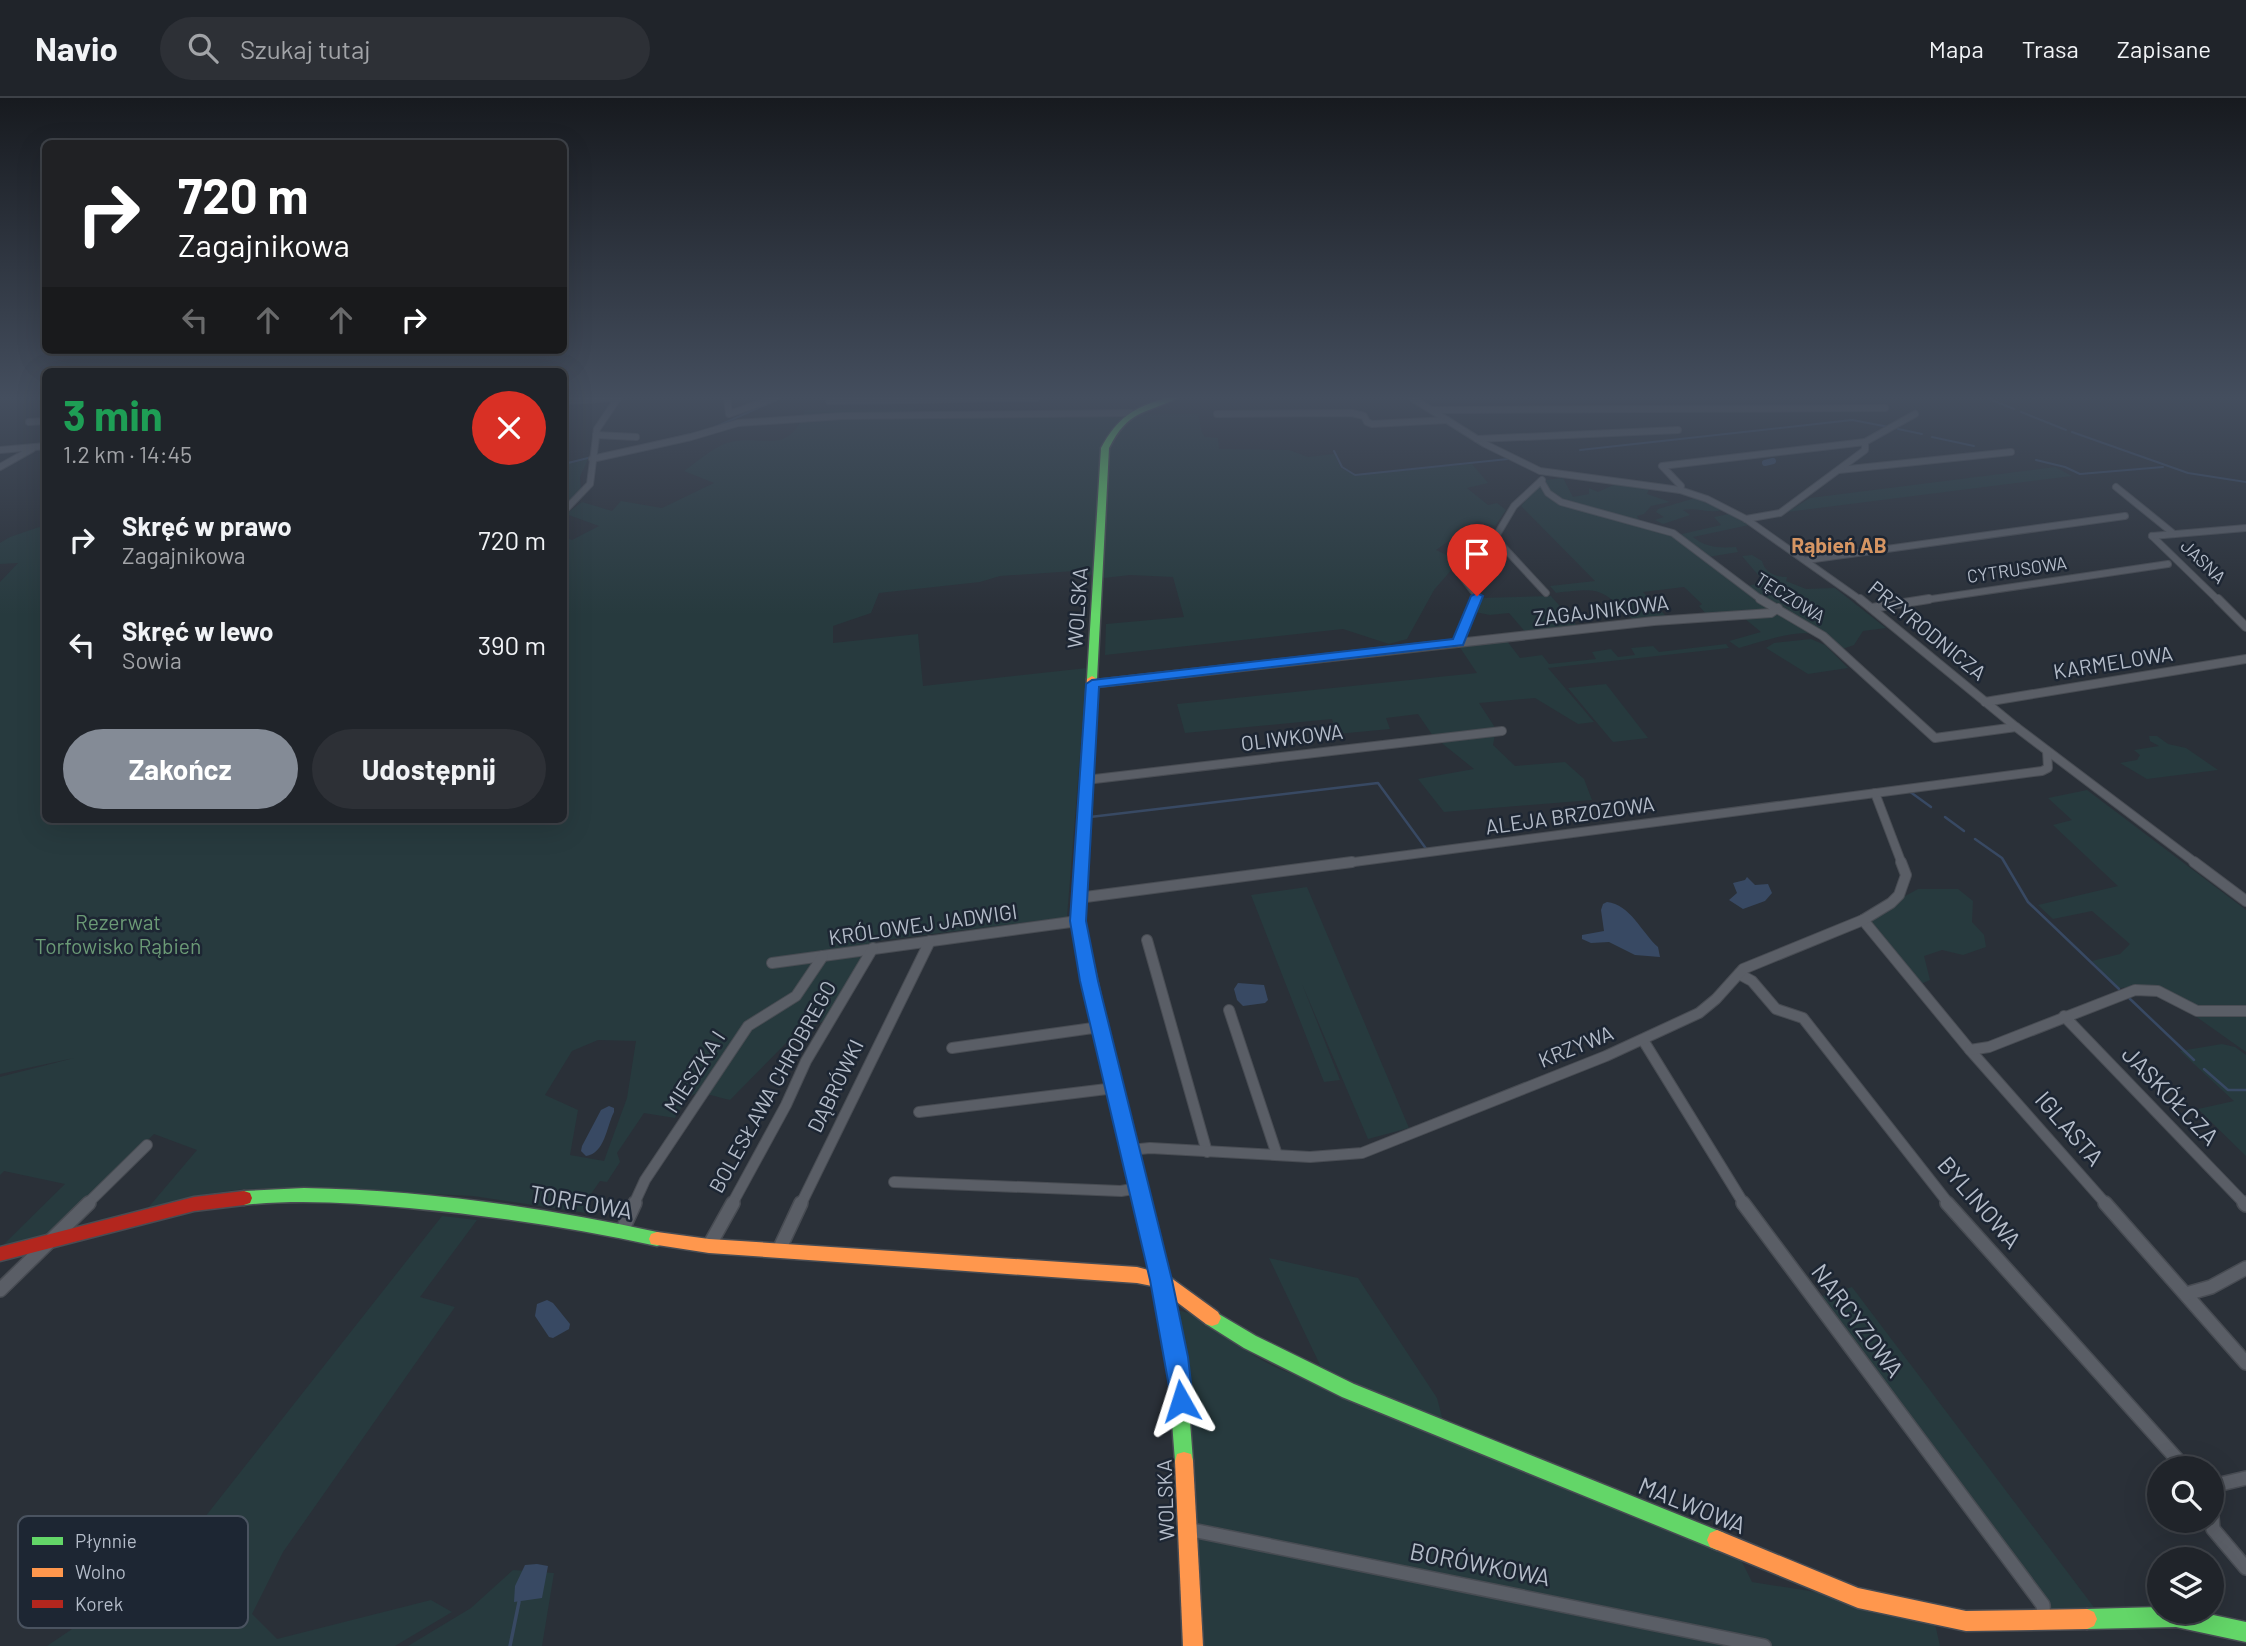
<!DOCTYPE html>
<html lang="pl">
<meta charset="utf-8">
<style>
body{margin:0;font-family:Barlow,sans-serif;background:#2d3036;color:#f1f3f6;height:100vh;display:flex;flex-direction:column;font-size:26px;white-space:nowrap}
*{box-sizing:border-box;margin:0}
p{font-size:23px;color:#a2a4a8}
.icon{flex:none;width:38px;height:38px;fill:none;stroke:currentColor;stroke-width:2;stroke-linecap:round;stroke-linejoin:round}
.map{position:relative;flex:1;overflow:hidden}
.details{position:absolute;left:42px;top:270px;width:525px;height:455px;display:flex;flex-direction:column;background:#20242a;border-radius:10px;box-shadow:0 7px 28px #0002,0 0 0 2px #3d4147}
.details>*{flex:none}
.guide{position:absolute;left:42px;top:42px;width:525px;height:214px;border-radius:10px;box-shadow:0 7px 28px #0002,0 0 0 2px #3d4147;background:#202124;color:#fff;overflow:hidden}
.fabs{position:absolute;left:2147px;top:1358px;display:grid;gap:14px}
.fabs a{display:grid;place-items:center;width:77px;height:77px;border-radius:50%;background:#20242a;box-shadow:0 7px 28px #0002,0 0 0 2px #3d4147;font-size:35px}
.pin{position:absolute;display:grid;place-items:center;width:60px;height:60px;color:#fff;margin:-72px -30px;border-radius:50% 50% 50% 0;rotate:-45deg;box-shadow:0 0 7px #0007}
.pin .icon{rotate:45deg}
.me{position:absolute;width:77px;margin:-38px;rotate:354deg;stroke-linejoin:round;filter:drop-shadow(0 0 5px #0008)}
.turn{display:flex;align-items:center;gap:24px;height:147px;padding:0 21px;font-size:32px}
.turn .icon{width:91px;height:91px;stroke-width:2.5}
.turn b{display:block;font-size:49px;line-height:60px}
.lanes{display:flex;align-items:center;height:66px;padding:0 21px;background:#0003;justify-content:center;gap:35px;direction:ltr}
.lanes .off{opacity:.35}
.round{display:grid;place-items:center;flex:none;width:74px;height:74px;border-radius:37px;background:#2d3036}
.summary{display:flex;align-items:center;justify-content:space-between;height:119px;padding:0 21px}
h1{font-size:42px;font-weight:700;line-height:52px;color:#1e9e55}
.primary-button{display:flex;gap:14px;margin-top:auto;padding:14px 21px}
.primary-button a{flex:1;height:80px;border-radius:42px;background:#848b96;color:#fff;font-size:28px;font-weight:700;line-height:80px;text-align:center}
.primary-button a+a{background:#2d3036;color:#f1f3f6}
ul{padding:0;list-style:none}
li{display:flex;align-items:center;gap:21px;height:105px;padding:0 21px}
li div{flex:1}
li b{display:block;font-size:26px}
li em{font-style:normal}
header{display:flex;align-items:center;gap:42px;box-sizing:border-box;height:98px;padding:0 35px;background:#20242a;border-bottom:2px solid #3d4147}
header strong{font-size:33px}
nav{display:flex;gap:38px;margin-inline-start:auto;font-size:24px}
.search{width:490px;height:63px;background:#2d3036;display:flex;align-items:center;gap:18px;box-sizing:border-box;padding:0 24px;border-radius:38px;color:#a2a4a8;font-size:26px}
.map>svg:first-child{display:block}
.green{fill:#273a3e;fill-rule:evenodd}
.water{fill:#384963}
.lines{fill:none;stroke-linecap:round;stroke-linejoin:round}
.stream-far2{stroke:#384963;stroke-width:2}
.stream-far1{stroke:#384963;stroke-width:2.5}
.stream{stroke:#384963;stroke-width:3.5}
.canal{stroke:#384963;stroke-width:6}
.street-far3-casing{stroke:#484c53;stroke-width:8}
.street-far2-casing{stroke:#484c53;stroke-width:10}
.street-far1-casing{stroke:#484c53;stroke-width:12}
.street-casing{stroke:#484c53;stroke-width:16}
.fast-casing{stroke:#484c53;stroke-width:3}
.slow-casing{stroke:#484c53;stroke-width:3}
.jam-casing{stroke:#484c53;stroke-width:3}
.street-far3{stroke:#5a5e66;stroke-width:6}
.street-far2{stroke:#5a5e66;stroke-width:8}
.street-far1{stroke:#5a5e66;stroke-width:10}
.street{stroke:#5a5e66;stroke-width:13}
.fast{fill:#63d668;fill-rule:evenodd}
.slow{fill:#ff974d;fill-rule:evenodd}
.jam{fill:#b3261e;fill-rule:evenodd}
.route{fill:#1a73e8;stroke:#114b97;stroke-width:2}
.labels{text-anchor:middle;stroke-width:5;stroke-linejoin:round;paint-order:stroke}
.far-street-label{font-size:18px;fill:#b4bcc9;stroke:#1d2633}
.far-quarter-label{font-size:21px;font-weight:bold;fill:#d59563;stroke:#1d2633}
.street-label{font-size:21px;fill:#b4bcc9;stroke:#1d2633}
.park-label{font-size:21px;fill:#6b9a76;stroke:#1d2633}
.near-street-label{font-size:24px;fill:#b4bcc9;stroke:#1d2633}
.key{fill:#1d2633;stroke:#4a5360;stroke-width:2}
.key-label{font-size:19px;fill:#b4bcc9}
</style>
<header>
<strong>Navio</strong>
<div class="search"><svg class="icon" aria-label="search" viewBox="0 0 24 24"><circle cx="10" cy="10" r="6"/><path d="M15 15l6 6"/></svg>Szukaj tutaj</div>
<nav><a>Mapa</a><a>Trasa</a><a>Zapisane</a></nav>
</header>
<div class="map">
<svg width="2246" height="1548" viewBox="0 0 2246 1548">
<rect width="100%" height="100%" fill="#2a3038"/>
<g class="green">
<path d="M913,310L912,318L1198,316L1202,335L1205,339L1218,340L1219,351L1289,352L1308,359L1334,356L1341,370L1354,377L1472,366L1488,385L1467,390L1488,407L1497,405L1506,412L1495,428L1477,423L1436,452L1459,463L1434,492L1407,541L1389,546L1343,531L1105,557L1106,526L1184,519L1173,479L1130,477L1104,480L1075,473L1000,478L980,484L879,495L871,515L833,528V545L918,536L923,588L1087,570L1067,819L876,843L870,846L827,921L789,942L730,1002C695,994 694,987 675,1020L644,1015L617,1055L620,1064L607,1084L600,1083L586,1103V1115L473,1098L302,1090L244,1091L207,1096L147,1111L197,1052L154,1036L51,1136L0,1150L65,1086L4,1073L0,1077V979L74,960L0,976V484L18,465L0,466V445L10,439L45,427L46,721H564V439L572,442L599,428L566,416L582,404L612,413L621,403L662,410L714,385L684,373C697,364 712,350 727,345C763,335 789,360 805,312ZM598,942L636,943L627,1000L604,1063L570,1057L578,1012L545,997L572,953Z"/>
<path d="M588,361L580,379L581,393L564,409V364Z"/>
<path d="M2055,369L2072,378L1787,414L1810,400Z"/>
<path d="M1563,380L1573,399L1589,396V390L1598,394L1618,385L1649,391L1647,396L1670,404L1651,408L1644,416L1637,418L1640,423L1625,422L1670,437L1718,472L1748,488L1764,484L1742,458L1752,457L1762,463C1765,475 1776,479 1787,479L1786,483L1806,491L1835,490L1886,530L1863,533L1854,547L1842,551C1834,546 1826,539 1817,537C1798,530 1758,545 1739,550L1729,543L1761,534L1738,515L1707,517L1699,508L1702,506L1684,489L1643,494L1666,518L1632,521C1601,489 1599,490 1556,495L1550,488L1595,483L1521,408L1539,388L1552,400L1543,385L1546,382Z"/>
<path d="M1695,400L1723,412C1708,416 1698,409 1683,412L1690,417L1663,426L1655,422L1664,419L1656,414L1658,411Z"/>
<path d="M1729,416L1749,427L1693,439C1706,450 1720,450 1736,449L1738,454L1708,459L1678,437L1721,427L1714,419Z"/>
<path d="M1551,498L1578,529L1527,536L1509,515L1490,517L1475,514L1479,500Z"/>
<path d="M1811,541L1825,547L1848,570L1808,576L1766,550L1774,545Z"/>
<path d="M1507,543L1520,560L1542,557L1549,566L1596,561L1592,554L1611,551L1618,559L1635,557L1631,550L1653,548L1659,554L1726,546L1729,550L1548,570L1594,624L1578,626L1535,600L1479,605L1496,631L1493,647L1515,668L1565,664L1584,681L1592,702L1444,714L1418,681L1474,671L1433,638L1418,616L1386,620L1390,631L1337,636L1332,621L1185,635L1177,606L1477,575L1459,548Z"/>
<path d="M1606,586L1648,640L1613,644L1568,590Z"/>
<path d="M2149,638H2157L2168,646L2186,650L2218,672L2147,681L2120,665L2137,662L2140,657L2134,652L2159,648L2150,643Z"/>
<path d="M2087,692L2246,812V954L2153,888L2119,890L2092,863L2120,856L2130,846L2092,813L2053,821L2038,807L2118,788L2053,727L2072,722L2048,700Z"/>
<path d="M1307,789L1409,1030L1368,1041L1302,886L1340,982L1324,984L1251,797Z"/>
<path d="M1918,791H1958L1973,803L1972,824L1984,837L1986,849L1963,857L1942,852L1924,858L1930,882L1921,886L1867,819Z"/>
<path d="M2222,946L2235,949L2246,957V1058L2198,1011L2234,1003L2180,953Z"/>
<path d="M442,1118L477,1122L420,1199L455,1209L283,1454L252,1516L277,1541L431,1502L452,1514L395,1548H47L168,1466Z"/>
<path d="M1269,1160L1358,1180L1437,1300L1448,1342L1737,1454L1752,1484L1816,1494L1934,1521L1940,1548H1200L1171,1212C1204,1212 1233,1246 1260,1261C1282,1274 1308,1281 1331,1290Z"/>
<path d="M1852,1189L2096,1512L2052,1514L1818,1199Z"/>
<path d="M513,1472L554,1475L542,1548H408L471,1510Z"/>
</g>
<g class="water">
<path d="M1747,779L1755,787L1768,786L1772,795L1765,803L1743,811L1729,802L1737,795L1733,785L1745,782Z"/>
<path d="M1607,804C1630,806 1642,835 1658,849L1660,859L1635,857L1609,844L1591,845L1582,841V837L1604,833L1601,812L1603,806Z"/>
<path d="M1238,885L1264,887L1268,902L1265,905L1243,908L1237,902L1234,891Z"/>
<path d="M609,1008L614,1010V1014C606,1030 605,1055 586,1058L581,1053L582,1048L601,1012Z"/>
<path d="M547,1202L553,1205L570,1226L569,1231L553,1240L549,1239L535,1218L537,1206Z"/>
<path d="M537,1466L548,1468L542,1500L514,1504L515,1488L525,1467Z"/>
</g>
<g class="lines">
<g class="stream-far2">
<path d="M1987,300L2014,311"/>
<path d="M2021,314L2066,332"/>
<path d="M715,329L781,300"/>
<path d="M1898,331L1922,336"/>
<path d="M2072,334L2188,375L2246,384"/>
<path d="M1932,339L1974,348"/>
<path d="M661,343L695,335"/>
<path d="M1580,352L1852,322L1889,329"/>
<path d="M1334,353L1342,369L1355,377L1508,361"/>
<path d="M2036,362L2065,369L2080,376L2163,369"/>
<path d="M564,366L588,360"/>
</g>
<g class="stream-far1">
<path d="M1909,693L1931,709"/>
<path d="M1090,719L1378,685L1427,752"/>
<path d="M1945,719L1964,733"/>
<path d="M1975,741L2002,760L2028,804L2119,891"/>
<path d="M2128,899L2194,962"/>
<path d="M2204,971L2228,992H2246"/>
</g>
<path class="stream" d="M510,1548L519,1504"/>
<path class="canal" d="M1765,365L1773,363"/>
<defs>
<g id="street-far3">
<path d="M727,300L729,316L775,300"/>
<path d="M1412,300L1485,346L1540,373L1680,392L1707,401L1746,421L1862,503"/>
<path d="M564,303L618,300"/>
<path d="M829,303L1037,300"/>
<path d="M1432,312L1885,310"/>
<path d="M1217,316L1352,315L1364,318L1367,324L1372,326L1447,322"/>
<path d="M29,324L46,323"/>
<path d="M596,337L636,339"/>
<path d="M1477,341L1678,332"/>
<path d="M0,352L46,348"/>
<path d="M592,361L691,339L738,325L842,318L1131,315"/>
<path d="M0,369L32,351"/>
<path d="M1839,372L2011,354"/>
<path d="M1541,383L1548,395L1561,404L1673,435L1763,503"/>
<path d="M2116,389L2174,436"/>
<path d="M1680,392L1681,388L1662,368L1865,344L1915,316"/>
<path d="M564,413L590,386L597,331L618,300"/>
<path d="M1746,421L1780,415L1865,352V344"/>
<path d="M2152,438L2219,503"/>
<path d="M2152,438L2246,430"/>
<path d="M1495,440L1546,495"/>
<path d="M1807,462L2125,418"/>
<path d="M1475,503L1477,498L1459,474L1495,440L1514,408L1542,382"/>
<path d="M1918,503L2168,466"/>
</g>
<g id="street-far2">
<path d="M1760,501L1823,538L1935,640L2016,629"/>
<path d="M1860,501L2016,629L2197,766"/>
<path d="M2218,501L2246,529"/>
<path d="M1872,510L1929,501"/>
<path d="M1458,545L1476,501"/>
<path d="M1092,586L1654,523L1771,515L1778,510"/>
<path d="M1985,604L2246,561"/>
<path d="M1086,682L1502,633"/>
<path d="M1875,695L1902,766"/>
<path d="M1339,766L2042,673L2048,670L2047,653"/>
</g>
<g id="street-far1">
<path d="M2194,764L2246,803"/>
<path d="M1078,800L1352,764"/>
<path d="M1863,822L1970,952L2106,1106"/>
<path d="M1147,842L1207,1054"/>
<path d="M772,865L1078,823"/>
<path d="M1739,876L1752,883L1776,911L1803,920L1949,1106"/>
<path d="M1229,912L1277,1057"/>
<path d="M2064,918L2245,1106"/>
<path d="M1643,942L1744,1106"/>
<path d="M952,950L1100,929"/>
<path d="M1970,952L1989,949L2135,892L2158,893L2197,913H2246"/>
<path d="M919,1014L1115,990"/>
<path d="M1130,1052L1150,1050L1310,1059L1362,1055L1606,958L1699,915L1716,901L1743,871L1863,822L1891,805L1899,797L1906,777L1901,764"/>
<path d="M894,1084L1121,1093L1139,1090"/>
<path d="M87,1106L147,1047"/>
<path d="M634,1106L645,1082L748,928L796,898L823,858"/>
<path d="M732,1106L786,1007L806,963L873,850"/>
<path d="M801,1106L930,843"/>
</g>
<g id="street">
<path d="M1743,1105L2043,1507L2044,1522"/>
<path d="M1947,1105L2185,1370"/>
<path d="M2105,1105L2246,1265"/>
<path d="M2244,1105L2246,1107"/>
<path d="M622,1133L635,1105"/>
<path d="M709,1148L733,1105"/>
<path d="M779,1152L801,1105"/>
<path d="M0,1192L89,1105"/>
<path d="M2186,1196L2211,1189L2246,1170"/>
<path d="M2212,1388L2246,1380"/>
<path d="M2212,1419L2213,1431L2246,1470"/>
<path d="M1187,1431L1764,1548"/>
</g>
<g id="fast">
<path d="M1166,300H1177C1144,317 1129,311 1109,350L1097,581L1092,584L1088,583L1087,581L1101,350C1118,319 1133,310 1166,300Z"/>
<path d="M1106,947L1111,949L1113,953L1169,1182L1185,1259L1193,1363L1191,1370L1184,1372L1177,1370L1175,1363L1167,1259L1153,1182L1099,953L1101,949Z"/>
<path d="M304,1090C422,1092 541,1109 657,1134L663,1136L665,1141L663,1146L657,1148C575,1130 493,1118 409,1110C354,1105 299,1101 244,1107L238,1105L236,1100L238,1095L244,1093Z"/>
<path d="M1212,1212L1256,1238L1354,1286L1724,1435L1727,1442L1724,1449L1717,1452L1342,1299L1244,1250L1206,1226L1203,1220L1206,1214Z"/>
<path d="M2160,1509V1514H2199L2246,1524V1544L2176,1529L2087,1531L2080,1528L2077,1521L2080,1514L2087,1511Z"/>
</g>
<g id="slow">
<path d="M1092,578L1097,581L1084,823L1113,953L1111,957L1106,959L1101,957L1099,953L1072,823L1087,581Z"/>
<path d="M657,1134L709,1141L1137,1169L1167,1177L1218,1214L1221,1220L1218,1226L1212,1228L1206,1226L1157,1189L1137,1185L709,1155L651,1146L649,1141L651,1136Z"/>
<path d="M1184,1354L1191,1356L1193,1363L1203,1548H1183L1175,1363L1177,1356Z"/>
<path d="M1717,1432L1858,1490L1966,1513L2087,1511L2094,1514L2097,1521L2094,1528L2087,1531L1966,1533L1858,1510L1710,1449L1707,1442L1710,1435Z"/>
</g>
<path id="jam" d="M244,1093L250,1095L252,1100L250,1105L244,1107L194,1113L0,1163V1149L194,1099Z"/>
</defs>
<use href="#street-far3" class="street-far3-casing"/>
<use href="#street-far2" class="street-far2-casing"/>
<use href="#street-far1" class="street-far1-casing"/>
<use href="#street" class="street-casing"/>
<use href="#fast" class="fast-casing"/>
<use href="#slow" class="slow-casing"/>
<use href="#jam" class="jam-casing"/>
<use href="#street-far3" class="street-far3"/>
<use href="#street-far2" class="street-far2"/>
<use href="#street-far1" class="street-far1"/>
<use href="#street" class="street"/>
<use href="#fast" class="fast"/>
<use href="#slow" class="slow"/>
<use href="#jam" class="jam"/>
</g>
<linearGradient id="sky" x2="0" y2="1"><stop stop-color="#171a1f"/><stop offset="0.58" stop-color="#444e5e"/><stop offset="1" stop-color="#444e5e" stop-opacity="0"/></linearGradient>
<rect width="2246" height="517" fill="url(#sky)"/>
<path class="route" d="M1477,495L1483,498L1463,547L1099,589L1086,823L1098,883L1172,1182L1188,1259L1193,1303L1189,1311L1181,1314L1173,1311L1150,1182L1080,883L1070,823L1086,586L1092,582L1453,541L1471,498Z"/>
<g class="labels">
<g class="far-street-label">
<text transform="translate(2203 464) rotate(44)" y="6">JASNA</text>
<text transform="translate(2017 472) rotate(-8)" y="6">CYTRUSOWA</text>
<text transform="translate(1790 500) rotate(32)" y="6">TĘCZOWA</text>
</g>
<g class="far-quarter-label">
<text x="1839" y="455">Rąbień AB</text>
</g>
<g class="street-label">
<text transform="translate(1078 510) rotate(-86)" y="7">WOLSKA</text>
<text transform="translate(1601 513) rotate(-7)" y="7">ZAGAJNIKOWA</text>
<text transform="translate(1927 533) rotate(39)" y="7">PRZYRODNICZA</text>
<text transform="translate(2113 565) rotate(-9)" y="7">KARMELOWA</text>
<text transform="translate(1292 640) rotate(-7)" y="7">OLIWKOWA</text>
<text transform="translate(1570 718) rotate(-8)" y="7">ALEJA BRZOZOWA</text>
<text transform="translate(923 827) rotate(-8)" y="7">KRÓLOWEJ JADWIGI</text>
<text transform="translate(1576 949) rotate(-22)" y="7">KRZYWA</text>
<text transform="translate(695 974) rotate(-57)" y="7">MIESZKA I</text>
<text transform="translate(836 988) rotate(-64)" y="7">DĄBRÓWKI</text>
<text transform="translate(773 989) rotate(-61)" y="7">BOLESŁAWA CHROBREGO</text>
<text transform="translate(1166 1402) rotate(-92)" y="7">WOLSKA</text>
</g>
<g class="park-label">
<text x="118" y="832">Rezerwat<tspan x="118" dy="24">Torfowisko Rąbień</tspan></text>
</g>
<g class="near-street-label">
<text transform="translate(2170 998) rotate(46)" y="8">JASKÓŁCZA</text>
<text transform="translate(2069 1031) rotate(49)" y="8">IGLASTA</text>
<text transform="translate(581 1105) rotate(10)" y="8">TORFOWA</text>
<text transform="translate(1979 1105) rotate(49)" y="8">BYLINOWA</text>
<text transform="translate(1857 1223) rotate(53)" y="8">NARCYZOWA</text>
<text transform="translate(1692 1408) rotate(22)" y="8">MALWOWA</text>
<text transform="translate(1480 1467) rotate(11)" y="8">BORÓWKOWA</text>
</g>
</g>
<rect x="18" y="1418" width="230" height="112" rx="10" class="key"/>
<rect x="32" y="1439" width="31" height="8" fill="#63d668"/>
<rect x="32" y="1470" width="31" height="9" fill="#ff974d"/>
<rect x="32" y="1502" width="31" height="8" fill="#b3261e"/>
<g class="key-label">
<text x="75" y="1450">Płynnie</text>
<text x="75" y="1481">Wolno</text>
<text x="75" y="1513">Korek</text>
</g>
</svg>
<div class="fabs">
<a><svg class="icon" aria-label="search" viewBox="0 0 24 24"><circle cx="10" cy="10" r="6"/><path d="M15 15l6 6"/></svg></a>
<a><svg class="icon" aria-label="layers" viewBox="0 0 24 24"><path d="M12 4l9 5-9 5-9-5zM3 14l9 5 9-5"/></svg></a>
</div>
<div class="pin" style="left:1477px;top:498px;background:#d93025"><svg class="icon" aria-label="arrive" viewBox="0 0 24 24"><path d="M6 21V4h12l-3 4 3 4H6"/></svg></div>
<svg class="me" style="left:1181px;top:1303px" viewBox="-20 -20 40 40"><path d="M0-17L14 15 0 8-14 15z" fill="#1a73e8" stroke="#fff" stroke-width="4"/></svg>
<div class="guide">
<div class="turn"><svg class="icon" aria-label="right" viewBox="0 0 24 24"><path d="M7 20v-9h11M14 6l5 5-5 5"/></svg><div><b>720 m</b>Zagajnikowa</div></div>
<div class="lanes"><svg class="icon off" aria-label="left" viewBox="0 0 24 24"><path d="M17 20v-9H6M10 6l-5 5 5 5"/></svg><svg class="icon off" aria-label="ahead" viewBox="0 0 24 24"><path d="M12 20V5M6 11l6-6 6 6"/></svg><svg class="icon off" aria-label="ahead" viewBox="0 0 24 24"><path d="M12 20V5M6 11l6-6 6 6"/></svg><svg class="icon" aria-label="right" viewBox="0 0 24 24"><path d="M7 20v-9h11M14 6l5 5-5 5"/></svg></div>
</div>
<section class="details">
<div class="summary"><div><h1>3 min</h1><p>1.2 km · 14:45</p></div><a class="round" style="background:#d93025;color:#fff"><svg class="icon" aria-label="close" viewBox="0 0 24 24"><path d="M6 6l12 12M18 6L6 18"/></svg></a></div>
<ul>
<li><svg class="icon" aria-label="right" viewBox="0 0 24 24"><path d="M7 20v-9h11M14 6l5 5-5 5"/></svg><div><b>Skręć w prawo</b><p>Zagajnikowa</p></div><em>720 m</em></li>
<li><svg class="icon" aria-label="left" viewBox="0 0 24 24"><path d="M17 20v-9H6M10 6l-5 5 5 5"/></svg><div><b>Skręć w lewo</b><p>Sowia</p></div><em>390 m</em></li>
</ul>
<div class="primary-button"><a>Zakończ</a><a>Udostępnij</a></div>
</section>
</div>
